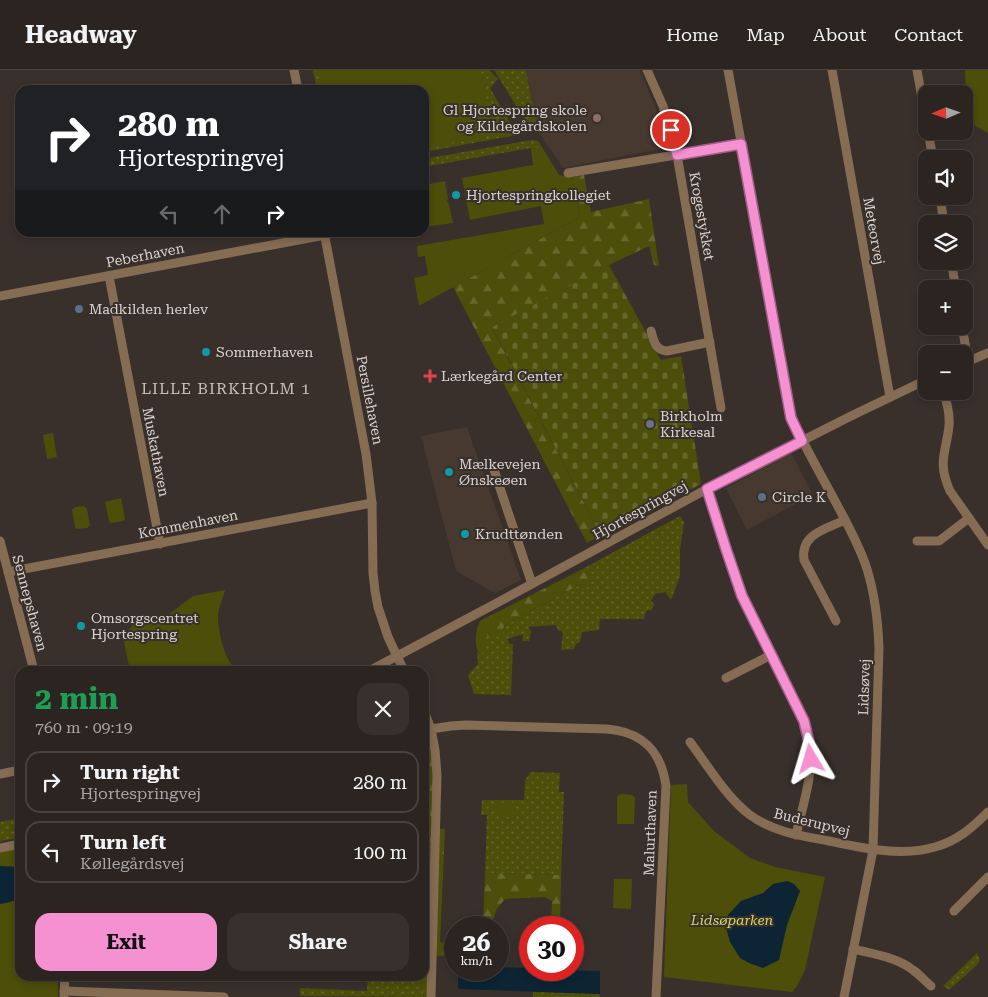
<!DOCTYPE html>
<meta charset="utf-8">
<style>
body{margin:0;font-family:"Roboto Serif",serif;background:#37302e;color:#f1f3f6;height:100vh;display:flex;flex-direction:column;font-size:19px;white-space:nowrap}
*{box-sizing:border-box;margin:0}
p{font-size:16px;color:#a6a4a5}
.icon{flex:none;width:28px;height:28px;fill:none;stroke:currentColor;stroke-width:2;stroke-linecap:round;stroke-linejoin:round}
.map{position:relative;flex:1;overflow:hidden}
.side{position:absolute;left:15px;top:596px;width:414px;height:315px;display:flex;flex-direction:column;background:#2b2421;border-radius:15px;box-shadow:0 2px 8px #0003,0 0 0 1px #47413f}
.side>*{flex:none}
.hud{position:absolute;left:15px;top:15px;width:414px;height:152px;border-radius:15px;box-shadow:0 2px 8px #0003,0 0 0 1px #47413f;background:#202124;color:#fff;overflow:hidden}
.needle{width:32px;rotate:268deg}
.buttons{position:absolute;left:918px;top:15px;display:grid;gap:10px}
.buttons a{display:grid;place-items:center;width:55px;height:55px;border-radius:10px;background:#2b2421;box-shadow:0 2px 8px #0003,0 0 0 1px #47413f;font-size:25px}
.speed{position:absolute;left:444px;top:846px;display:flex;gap:10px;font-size:25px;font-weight:700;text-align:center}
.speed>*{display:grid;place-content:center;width:65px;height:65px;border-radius:50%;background:#2b2421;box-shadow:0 2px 8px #0003,0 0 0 1px #47413f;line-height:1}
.speed small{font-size:12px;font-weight:400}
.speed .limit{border:8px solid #d22;background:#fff;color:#111}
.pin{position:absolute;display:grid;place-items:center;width:42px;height:42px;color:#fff;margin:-21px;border:2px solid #fff;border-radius:50%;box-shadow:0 1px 5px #0007}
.me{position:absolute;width:55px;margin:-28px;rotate:353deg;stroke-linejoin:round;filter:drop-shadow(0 0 4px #0008)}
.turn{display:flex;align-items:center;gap:18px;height:105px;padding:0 20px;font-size:22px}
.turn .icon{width:65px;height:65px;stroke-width:2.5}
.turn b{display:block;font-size:35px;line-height:42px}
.lanes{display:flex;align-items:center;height:48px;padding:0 20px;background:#0003;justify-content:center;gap:25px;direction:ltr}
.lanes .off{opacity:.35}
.round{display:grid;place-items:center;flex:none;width:52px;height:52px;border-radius:15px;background:#37302e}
.overview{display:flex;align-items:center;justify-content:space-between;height:85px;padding:0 20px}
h1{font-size:30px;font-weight:700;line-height:38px;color:#1e9e55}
.button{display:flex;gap:10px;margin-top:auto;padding:10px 20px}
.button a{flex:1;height:58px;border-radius:15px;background:#f590d1;color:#111;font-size:20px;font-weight:700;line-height:58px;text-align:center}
.button a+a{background:#37302e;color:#f1f3f6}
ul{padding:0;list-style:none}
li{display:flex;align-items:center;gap:15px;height:62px;margin:0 10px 8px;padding:0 10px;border:2px solid #47413f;border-radius:15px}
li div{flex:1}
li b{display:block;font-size:19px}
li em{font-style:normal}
header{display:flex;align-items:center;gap:30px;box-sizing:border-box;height:70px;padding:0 25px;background:#2b2421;border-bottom:1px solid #47413f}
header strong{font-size:24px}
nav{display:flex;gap:28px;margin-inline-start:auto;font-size:18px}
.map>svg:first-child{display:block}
.built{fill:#473830}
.grass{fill:url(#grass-dots)}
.forest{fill:url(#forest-firs)}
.cemetery{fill:url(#cemetery-stones)}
.park{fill:#4c4e09}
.water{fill:#0c2434}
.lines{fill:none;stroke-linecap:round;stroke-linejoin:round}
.minor{stroke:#856c53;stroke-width:9}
.route-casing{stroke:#9f5e88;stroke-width:12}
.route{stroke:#f590d1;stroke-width:9}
.education-dot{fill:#8d6e63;stroke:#39302c;stroke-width:2}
.culture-dot{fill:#0f9aa8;stroke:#39302c;stroke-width:2}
.service-dot{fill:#5c6f8a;stroke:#39302c;stroke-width:2}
.health-dot{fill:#e0444e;stroke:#39302c;stroke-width:2}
.worship-dot{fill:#6b7280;stroke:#39302c;stroke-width:2}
.labels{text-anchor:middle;stroke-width:4;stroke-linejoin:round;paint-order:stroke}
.poi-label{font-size:14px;fill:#dad4d1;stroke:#39302c;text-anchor:start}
.street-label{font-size:14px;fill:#dad4d1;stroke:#39302c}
.park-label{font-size:14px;font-style:italic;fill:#d3d866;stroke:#39302c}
.quarter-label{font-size:16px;letter-spacing:1px;fill:#c7bbb5;stroke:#39302c}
</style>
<header>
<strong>Headway</strong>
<nav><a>Home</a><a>Map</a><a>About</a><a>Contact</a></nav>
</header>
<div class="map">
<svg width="988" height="927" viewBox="0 0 988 927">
<defs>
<pattern id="grass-dots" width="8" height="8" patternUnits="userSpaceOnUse" patternTransform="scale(1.25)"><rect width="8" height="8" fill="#4c4e09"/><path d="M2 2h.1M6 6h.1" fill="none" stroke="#65672c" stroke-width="1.8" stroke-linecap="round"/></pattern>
<pattern id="forest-firs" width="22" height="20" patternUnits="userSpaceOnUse" patternTransform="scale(1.25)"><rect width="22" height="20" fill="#4c4e09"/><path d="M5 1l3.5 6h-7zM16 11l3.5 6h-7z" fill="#65672c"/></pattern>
<pattern id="cemetery-stones" width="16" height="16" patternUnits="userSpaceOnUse" patternTransform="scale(1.25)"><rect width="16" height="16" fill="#4c4e09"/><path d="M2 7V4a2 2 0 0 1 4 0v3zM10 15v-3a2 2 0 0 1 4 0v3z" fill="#65672c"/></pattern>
</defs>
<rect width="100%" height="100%" fill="#39302c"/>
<g class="built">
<path d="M526,0H640L656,39L665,78L563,98L540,64L532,32Z"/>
<path d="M467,357L521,510L495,523L456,501L421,366Z"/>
<path d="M791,383L813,425L747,460L726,418Z"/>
</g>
<g class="grass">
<path d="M313,0H489L498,9L490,18L517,65L424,82V20H317Z"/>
<path d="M494,0H526L532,32L539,57L528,55Z"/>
<path d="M532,70L538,71L542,77L531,79L530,78L424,97V89Z"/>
<path d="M680,446L684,452L680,480V506L671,530L665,522L655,524L651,531L654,534L652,540L646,541L644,549H600L599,560L582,562L580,572L576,574L574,579L561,580L563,562L558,560L556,555L528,557L531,561L529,571H522L523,564L507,569L510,574H513L511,625L474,624L468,605L478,594L477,581L480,584L487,571H482L486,565H502L504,556L577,516L589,517L590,503L577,502Z"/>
<path d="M531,702L560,703L559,722H564L561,805L492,803L485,807L487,745H481L482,730H524L525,710Z"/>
<path d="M20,748V768L0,771V752Z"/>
<path d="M977,883L980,890L977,895L949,920L943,916Z"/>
<path d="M368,906H420L424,927L300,926V918L367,921Z"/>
<path d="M533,922L600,924L599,927H533Z"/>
</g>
<g class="forest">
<path d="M584,105L591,142L649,129L659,196L654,195L649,176L609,195L492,258L601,465L587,473L453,217L580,147L572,107Z"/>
<path d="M577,502L590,503L593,505L594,511L590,512L589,517L577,516L504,556L502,565L491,568L486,565L483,571H487L485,582L480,584C473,576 476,560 480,551Z"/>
<path d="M424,655L429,671L435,706L432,759H445L440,872L455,873V887L429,885L428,923L426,927H424L420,906H424Z"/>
<path d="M491,803L561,805L560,857H551L552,831L545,827L505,829L496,840L494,848L483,855L485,807Z"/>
</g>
<path class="cemetery" d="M609,195L661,290L681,286L701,414L601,465L492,257Z"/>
<g class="park">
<path d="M318,0H481L492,65L424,78V20H322Z"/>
<path d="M965,0H988V63L967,51Z"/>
<path d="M542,77L559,105L572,107L580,147L419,236L414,208L428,205L425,186L418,187L417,176L544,154L541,136L470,150L462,108L533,95L531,79Z"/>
<path d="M445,111L448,128L447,131L449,134L453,153L424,157V115Z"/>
<path d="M53,363L57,387L47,389L43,365Z"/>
<path d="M121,428L125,449L123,451L111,453L109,451L105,432Z"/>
<path d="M84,436L87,439L90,455L87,458L77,459L75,457L72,440L75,437Z"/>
<path d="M225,520C223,528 218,538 218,547C218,561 225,595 239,601H130L123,567L138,549L169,544L193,526Z"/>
<path d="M687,714L688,732L714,761L750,788L775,797L825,807L805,900L797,916L792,922L664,907L671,715Z"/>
<path d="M620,724L632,725L635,728L634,754H617V727Z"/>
<path d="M512,732L515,735L513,746L510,747L496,745V733Z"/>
<path d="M20,778V906H58V927H0V782Z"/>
<path d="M614,809H632L631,839L613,838Z"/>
</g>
<g class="water">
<path d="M0,796L20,797V829L6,833L0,834Z"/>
<path d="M787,811L794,814L800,821L787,855L779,890L763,898L749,893L740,888L730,872L726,858L728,845L741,831L763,823L773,814Z"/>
<path d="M498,897L530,898V900L600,901V924L458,919V900H498Z"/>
</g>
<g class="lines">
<g class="minor">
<path d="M294,0L298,20"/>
<path d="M647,0L663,36L677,85L721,338"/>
<path d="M728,0L791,347C804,375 819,402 834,429C846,452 859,474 867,499C875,525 878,551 879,578L873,780L844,927"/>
<path d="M832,0L890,327"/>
<path d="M917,0L926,51"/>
<path d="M928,61L933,89"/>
<path d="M568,103L741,74"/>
<path d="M940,126L944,154"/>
<path d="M324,162L366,384L372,433L373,503L375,521L378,537L388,567L404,601"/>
<path d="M951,191L956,219"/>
<path d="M109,206L160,474"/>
<path d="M0,226L325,165"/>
<path d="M962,256L968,291"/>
<path d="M651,261C654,271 655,280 667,281L710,272"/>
<path d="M964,293L988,283"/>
<path d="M943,321C947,332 950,344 949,356C946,383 937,392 950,421L988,475"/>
<path d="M494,400L532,514"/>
<path d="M707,419C719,459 731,504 749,541C761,568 775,593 788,619C797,637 807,655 810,675C814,703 802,738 796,765"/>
<path d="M0,471L34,601"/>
<path d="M917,471H939L969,448"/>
<path d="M8,502L372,433"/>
<path d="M836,551L804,490C800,464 826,459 845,450"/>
<path d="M369,601L493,535L707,419L851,346L926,310"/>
<path d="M726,608L771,585"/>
<path d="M424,641L431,659L435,680L437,705L431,927"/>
<path d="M431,659L451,656L466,655L607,659C642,662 661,680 666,716L656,927"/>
<path d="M690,672C708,696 727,728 750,745C773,762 802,766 829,771C862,778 902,787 935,777C957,771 972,758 988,742"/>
<path d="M0,704L20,700"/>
<path d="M0,778L20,774"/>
<path d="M954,841L988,807"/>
<path d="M853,879C873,884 896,887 913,900C920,905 925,911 931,916"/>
<path d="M64,921L224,927"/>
<path d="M64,927L65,906"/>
</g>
</g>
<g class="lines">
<defs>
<path id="route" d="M671,60L677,85L741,74L791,348L802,371L707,419L726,479L742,526L804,651L810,676L811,689"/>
</defs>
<use href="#route" class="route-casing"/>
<use href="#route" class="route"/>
</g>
<circle class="education-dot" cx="597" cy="48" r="5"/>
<g class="culture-dot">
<circle cx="456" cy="125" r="5"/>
<circle cx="206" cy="282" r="5"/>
<circle cx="449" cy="402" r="5"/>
<circle cx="465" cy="464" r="5"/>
<circle cx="81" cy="556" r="5"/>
</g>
<g class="service-dot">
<circle cx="79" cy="239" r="5"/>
<circle cx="762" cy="427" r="5"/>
</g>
<path class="health-dot" d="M427.5 298.5h5v5h5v5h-5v5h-5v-5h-5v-5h5z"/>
<circle class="worship-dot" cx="650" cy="354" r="5"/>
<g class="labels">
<g class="poi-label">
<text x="587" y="45" text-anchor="end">Gl Hjortespring skole<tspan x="587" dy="16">og Kildegårdskolen</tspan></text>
<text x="466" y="130">Hjortespringkollegiet</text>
<text x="89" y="244">Madkilden herlev</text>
<text x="216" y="287">Sommerhaven</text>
<text x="441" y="311">Lærkegård Center</text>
<text x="660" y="351">Birkholm<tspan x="660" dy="16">Kirkesal</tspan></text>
<text x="459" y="399">Mælkevejen<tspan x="459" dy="16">Ønskeøen</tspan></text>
<text x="772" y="432">Circle K</text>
<text x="475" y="469">Krudttønden</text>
<text x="91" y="553">Omsorgscentret<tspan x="91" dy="16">Hjortespring</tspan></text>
</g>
<g class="street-label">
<text transform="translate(702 146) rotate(80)" y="5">Krogestykket</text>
<text transform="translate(874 161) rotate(80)" y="5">Meteorvej</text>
<text transform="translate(145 185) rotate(-11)" y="5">Peberhaven</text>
<text transform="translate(370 330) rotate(79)" y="5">Persillehaven</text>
<text transform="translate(156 382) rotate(79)" y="5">Muskathaven</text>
<text transform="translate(640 440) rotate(-29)" y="5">Hjortespringvej</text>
<text transform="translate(188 454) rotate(-11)" y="5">Kommenhaven</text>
<text transform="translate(30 533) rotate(75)" y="5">Sennepshaven</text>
<text transform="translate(864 617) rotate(-88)" y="5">Lidsøvej</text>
<text transform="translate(812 752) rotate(14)" y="5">Buderupvej</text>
<text transform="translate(650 763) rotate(-88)" y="5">Malurthaven</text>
</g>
<g class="park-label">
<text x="732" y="855">Lidsøparken</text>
</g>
<g class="quarter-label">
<text x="226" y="324">LILLE BIRKHOLM 1</text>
</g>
</g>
</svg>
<div class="buttons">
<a><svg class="needle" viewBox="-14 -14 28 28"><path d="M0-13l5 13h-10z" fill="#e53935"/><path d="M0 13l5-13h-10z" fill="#a6a4a5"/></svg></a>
<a><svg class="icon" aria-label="sound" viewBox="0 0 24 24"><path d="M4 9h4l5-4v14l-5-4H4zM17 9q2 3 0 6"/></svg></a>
<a><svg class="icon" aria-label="layers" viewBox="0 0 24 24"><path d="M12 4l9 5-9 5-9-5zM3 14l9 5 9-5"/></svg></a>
<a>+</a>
<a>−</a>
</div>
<div class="speed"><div>26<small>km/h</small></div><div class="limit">30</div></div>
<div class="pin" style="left:671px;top:60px;background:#d93025"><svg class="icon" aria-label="arrive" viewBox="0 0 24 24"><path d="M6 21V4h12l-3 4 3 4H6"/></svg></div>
<svg class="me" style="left:811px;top:689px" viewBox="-20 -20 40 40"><path d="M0-17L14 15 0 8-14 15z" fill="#f590d1" stroke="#fff" stroke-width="4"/></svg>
<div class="hud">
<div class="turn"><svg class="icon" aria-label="right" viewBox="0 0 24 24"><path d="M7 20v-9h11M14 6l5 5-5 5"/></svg><div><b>280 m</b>Hjortespringvej</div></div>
<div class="lanes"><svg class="icon off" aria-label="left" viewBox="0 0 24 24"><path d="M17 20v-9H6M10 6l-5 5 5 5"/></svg><svg class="icon off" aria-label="ahead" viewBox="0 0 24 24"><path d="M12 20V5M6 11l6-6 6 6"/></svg><svg class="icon" aria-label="right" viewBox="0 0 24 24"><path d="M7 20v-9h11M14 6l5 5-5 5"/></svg></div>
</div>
<section class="side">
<div class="overview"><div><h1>2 min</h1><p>760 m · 09:19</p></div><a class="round"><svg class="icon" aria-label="close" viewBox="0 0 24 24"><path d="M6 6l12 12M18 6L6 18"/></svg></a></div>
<ul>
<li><svg class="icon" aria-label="right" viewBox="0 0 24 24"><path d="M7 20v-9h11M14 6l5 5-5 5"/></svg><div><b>Turn right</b><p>Hjortespringvej</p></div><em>280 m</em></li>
<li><svg class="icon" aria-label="left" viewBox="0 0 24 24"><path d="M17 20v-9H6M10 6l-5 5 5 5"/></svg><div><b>Turn left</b><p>Køllegårdsvej</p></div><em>100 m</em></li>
</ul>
<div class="button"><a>Exit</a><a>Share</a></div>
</section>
</div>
